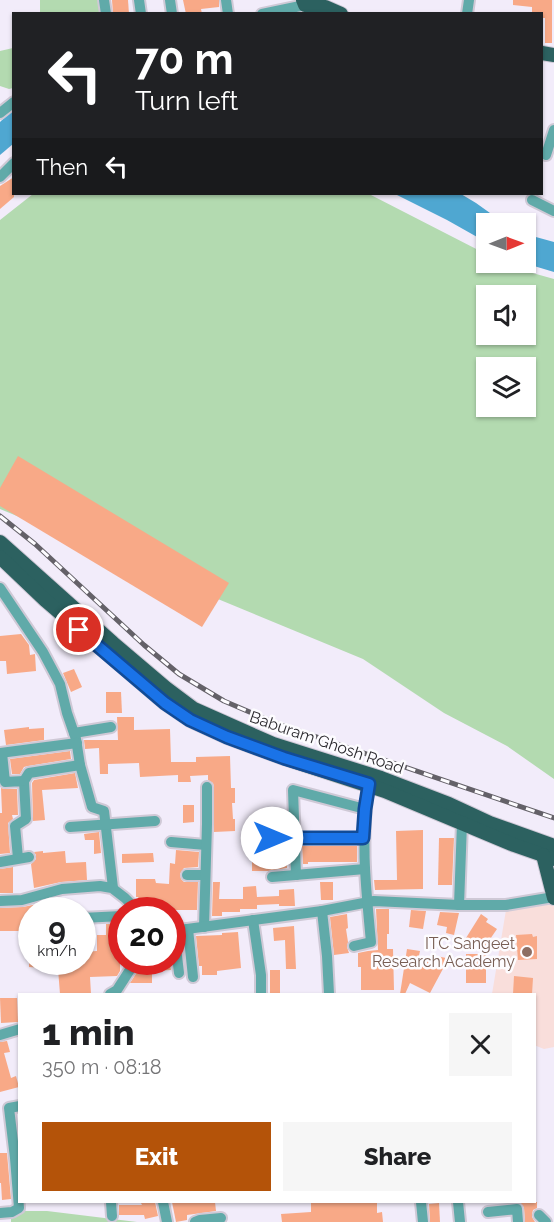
<!DOCTYPE html>
<meta charset="utf-8">
<style>
body{margin:0;font-family:Raleway,sans-serif;background:#f6f6f6;color:#202124;height:100vh;display:flex;flex-direction:column;font-size:22px;white-space:nowrap}
*{box-sizing:border-box;margin:0}
p{font-size:20px;color:#757577}
.icon{flex:none;width:33px;height:33px;fill:none;stroke:currentColor;stroke-width:2;stroke-linecap:round;stroke-linejoin:round}
.map{position:relative;flex:1;overflow:hidden}
.panel{position:absolute;left:18px;top:993px;width:518px;height:210px;display:flex;flex-direction:column;background:#fff;border-radius:0px;box-shadow:0 2px 4px #0004}
.panel>*{flex:none}
.banner{position:absolute;left:12px;top:12px;width:531px;height:183px;border-radius:0px;box-shadow:0 2px 4px #0004;background:#202124;color:#fff;overflow:hidden}
.needle{width:39px;rotate:89deg}
.buttons{position:absolute;left:476px;top:213px;display:grid;gap:12px}
.buttons a{display:grid;place-items:center;width:60px;height:60px;border-radius:0px;background:#fff;box-shadow:0 2px 4px #0004;font-size:30px}
.speed{position:absolute;left:18px;top:897px;display:flex;gap:12px;font-size:30px;font-weight:700;text-align:center}
.speed>*{display:grid;place-content:center;width:78px;height:78px;border-radius:50%;background:#fff;box-shadow:0 2px 4px #0004;line-height:1}
.speed small{font-size:15px;font-weight:400}
.speed .limit{border:9px solid #d22;background:#fff;color:#111}
.pin{position:absolute;display:grid;place-items:center;width:51px;height:51px;color:#fff;margin:-26px;border:3px solid #fff;border-radius:50%;box-shadow:0 2px 6px #0007}
.me{position:absolute;width:66px;margin:-33px;rotate:90deg;stroke-linejoin:round;filter:drop-shadow(0 0 4px #0008)}
.turn{display:flex;align-items:center;gap:21px;height:126px;padding:0 24px;font-size:27px}
.turn .icon{width:78px;height:78px;stroke-width:2.5}
.turn b{display:block;font-size:42px;line-height:51px}
.then{display:flex;align-items:center;height:57px;padding:0 24px;background:#0003;gap:12px;font-size:22px}
.round{display:grid;place-items:center;flex:none;width:63px;height:63px;border-radius:0px;background:#f6f6f6}
.overview{display:flex;align-items:center;justify-content:space-between;height:102px;padding:0 24px}
h1{font-size:36px;font-weight:800;line-height:45px}
.cta{display:flex;gap:12px;margin-top:auto;padding:12px 24px}
.cta a{flex:1;height:69px;border-radius:0px;background:#b45309;color:#fff;font-size:24px;font-weight:800;line-height:69px;text-align:center}
.cta a+a{background:#f6f6f6;color:#202124}
.map>svg:first-child{display:block}
.education{fill:#f9dedb}
.green{fill:#b3dab0;fill-rule:evenodd}
.water{fill:#4fa7d1}
.building{fill:#f8a987}
.lines{fill:none;stroke-linecap:round;stroke-linejoin:round}
.minor-casing{stroke:#cfc9d6;stroke-width:14}
.major-casing{stroke:#cfc9d6;stroke-width:16}
.minor{stroke:#60aaa9;stroke-width:10}
.major{stroke:#2c6160;stroke-width:14}
.rail-casing{stroke:#646168;stroke-width:5}
.rail{stroke:#fdfcff;stroke-width:3;stroke-dasharray:9;stroke-linecap:butt}
.route-casing{stroke:#114b97;stroke-width:15}
.route{stroke:#1a73e8;stroke-width:10}
.education-dot{fill:#8d6e63;stroke:#fdfcff;stroke-width:2}
.labels{text-anchor:middle;stroke-width:5;stroke-linejoin:round;paint-order:stroke}
.street-label{font-size:16px;fill:#2d2b30;stroke:#fdfcff}
.education-label{font-size:16px;fill:#785e54;stroke:#fdfcff;text-anchor:end}
</style>
<div class="map">
<svg width="554" height="1222" viewBox="0 0 554 1222">
<rect width="100%" height="100%" fill="#f2ecfa"/>
<path class="education" d="M554,904V1047L544,1049L534,1045V994H492L506,910Z"/>
<g class="green">
<path d="M40,0H99L101,13H40Z"/>
<path d="M13,48V88L9,89L0,86V51Z"/>
<path d="M33,194H369L486,254V262L503,263L511,267L554,279V779L507,746L444,713L363,659L0,509V220ZM486,296H525V334H486ZM486,368H525V406H486Z"/>
<path d="M22,1211H47L137,1222H11V1218Z"/>
</g>
<g class="water">
<path d="M13,110V144L0,155V122Z"/>
<path d="M395,194H461L476,203L504,223L486,224V242L447,220Z"/>
<path d="M525,234L554,242V272L524,263L525,262Z"/>
</g>
<g class="building">
<path d="M112,0H128L129,14H113Z"/>
<path d="M183,0H219V7L201,9L202,14H186Z"/>
<path d="M513,0H552V43H545V18H542V14H532V7L513,5Z"/>
<path d="M14,177V197L0,209V186Z"/>
<path d="M18,456L229,583L202,627L0,506V488Z"/>
<path d="M21,634L29,645L30,655L35,654L36,671L7,674L6,661H0V636Z"/>
<path d="M74,669L82,687L71,692L63,673Z"/>
<path d="M106,692H121L122,713H106Z"/>
<path d="M117,717H134V730L170,729L171,762H196V757L230,756L231,788H235V803H232L233,819H235V831L214,832V787L213,783L208,780V775L190,776L191,782H178V775L140,777L139,763L108,764V774H100L99,748L85,749L84,740H118Z"/>
<path d="M29,727V729L44,728V740L6,745L4,730Z"/>
<path d="M70,751L71,759L28,766L24,767L20,774H12L10,759Z"/>
<path d="M75,773L78,788L42,790L45,820L33,821L32,783L34,780Z"/>
<path d="M1,788L5,789H17L18,815H12L13,819L8,823L10,853L0,854V813H2V812Z"/>
<path d="M183,805H194V822L183,823Z"/>
<path d="M423,830V889L375,890L374,880H397L396,831Z"/>
<path d="M99,832L101,853L94,854V840H85L84,834Z"/>
<path d="M439,838H454L452,885H438Z"/>
<path d="M252,846H287V868L268,871H252Z"/>
<path d="M302,846H357V862H308V864H303Z"/>
<path d="M176,850L199,852L198,867L184,868L180,874L181,879L184,882H198L197,910H144L138,897H136V879H155L156,883L169,884L170,863L175,864Z"/>
<path d="M43,851V853L65,851L66,863L86,862L87,880L61,882L34,888L31,864L36,859V855L34,852Z"/>
<path d="M153,853L154,862L122,863V854Z"/>
<path d="M13,867V893H0V869Z"/>
<path d="M213,882H220L219,899H243V887L256,886L257,897L279,896V890L294,889L295,906H279V904L257,905V909H240V912H222V916H212Z"/>
<path d="M320,882H333V900H321Z"/>
<path d="M42,903V910H32V931H0V908L23,907Z"/>
<path d="M376,909H389V934H387V949H393L394,990H361V967H358V953L368,951L378,950Z"/>
<path d="M411,910L426,911L423,929L409,927Z"/>
<path d="M440,912L459,913L454,935L446,933L447,927L437,925Z"/>
<path d="M347,914L348,928L346,929L348,942L347,947L349,953L334,955L330,917Z"/>
<path d="M481,914L488,919L486,922L497,929L486,945V951L466,938Z"/>
<path d="M106,924H118L119,958H120V971L117,976L90,977L91,994H60L58,969L29,967V962H82V952L97,951V935H106Z"/>
<path d="M294,926L296,969H286L285,940L274,941L273,928Z"/>
<path d="M238,932L241,968L217,971V975H202V966H199L196,936L222,935V933Z"/>
<path d="M532,934L533,937L537,936V959L518,960L516,935Z"/>
<path d="M407,949L420,951L418,960L431,962L432,955L446,958L445,965L430,993L410,983L405,994H400Z"/>
<rect x="466" y="954" width="20" height="29"/>
<path d="M142,962L170,963L171,970L152,971V983H130L141,966Z"/>
<rect x="270" y="970" width="10" height="23"/>
<path d="M514,976L533,978L532,994H513Z"/>
<path d="M0,998H17L18,1022L1,1023Z"/>
<path d="M7,1041L10,1052L4,1053L11,1078L16,1076L19,1087L0,1092V1042Z"/>
<path d="M0,1153H7L11,1199L2,1200L1,1183H0Z"/>
<path d="M146,1202H155L158,1216L145,1219L144,1215H119V1205H142L141,1203Z"/>
<path d="M172,1202H215L216,1211L187,1215V1220L176,1222Z"/>
<path d="M311,1202H377V1213L382,1212L383,1222H282L281,1214L311,1212Z"/>
<path d="M520,1202H537V1208L533,1210L532,1214V1217L535,1222H525L524,1208Z"/>
<path d="M439,1203L440,1222H430L429,1204Z"/>
</g>
<g class="lines">
<defs>
<g id="minor">
<path d="M104,0L106,14"/>
<path d="M139,0L141,14"/>
<path d="M170,0L172,14"/>
<path d="M226,0L228,14"/>
<path d="M262,14L305,5"/>
<path d="M467,14L469,0"/>
<path d="M0,113L14,102"/>
<path d="M546,155L554,130"/>
<path d="M0,177L14,163"/>
<path d="M532,200L554,211"/>
<path d="M0,588L43,652L60,684L67,713L76,739L80,765L92,807L104,811L113,888"/>
<path d="M74,733L111,727"/>
<path d="M0,753L77,743"/>
<path d="M2,753L5,782L24,781L26,819L15,826L18,858"/>
<path d="M24,781L29,773L80,765"/>
<path d="M70,827L155,821"/>
<path d="M249,838H363"/>
<path d="M171,842L206,845"/>
<path d="M0,862L29,857"/>
<path d="M187,875H205"/>
<path d="M296,875L293,790L365,809"/>
<path d="M272,877L365,869"/>
<path d="M0,901L22,900L62,889L100,886L112,888L125,898L137,910"/>
<path d="M459,905L462,823"/>
<path d="M322,911L327,956L329,994"/>
<path d="M82,918L122,916"/>
<path d="M253,920L261,975V994"/>
<path d="M204,927L207,824V787"/>
<path d="M188,929L193,977"/>
<path d="M174,930L179,973"/>
<path d="M172,931L322,911L374,901L459,905H506L554,897"/>
<path d="M354,946L371,942C366,889 360,837 369,784"/>
<path d="M110,994L117,990L135,962"/>
<path d="M0,1035L20,1029"/>
<path d="M111,1202L112,1216"/>
<path d="M163,1202L167,1222"/>
<path d="M421,1202L423,1222"/>
<path d="M458,1202L460,1222"/>
<path d="M488,1212L517,1209L518,1222"/>
<path d="M0,1213L12,1212L19,1208L15,1158L9,1108L20,1106"/>
<path d="M539,1215L546,1222"/>
<path d="M195,1222L200,1220L221,1218"/>
</g>
<g id="major">
<path d="M303,0L305,5L325,7L341,14"/>
<path d="M542,53L554,55"/>
<path d="M0,542L113,643L166,688L194,709L273,744L381,778L449,804L490,823L554,846"/>
<path d="M0,557L45,600L165,703L190,720L227,737L284,758L385,791L514,845L554,859"/>
<path d="M543,855L554,898"/>
</g>
</defs>
<use href="#minor" class="minor-casing"/>
<use href="#major" class="major-casing"/>
<use href="#minor" class="minor"/>
<use href="#major" class="major"/>
<defs>
<path id="rail" d="M0,516L35,544L144,645L179,674L224,701L273,722L554,818"/>
</defs>
<use href="#rail" class="rail-casing"/>
<use href="#rail" class="rail"/>
</g>
<g class="lines">
<defs>
<path id="route" d="M79,630L165,703L190,720L227,737L284,758L369,784L365,809L363,838H272"/>
</defs>
<use href="#route" class="route-casing"/>
<use href="#route" class="route"/>
</g>
<circle class="education-dot" cx="527" cy="952" r="6"/>
<g class="labels">
<g class="street-label">
<text transform="translate(327 742) rotate(19)" y="6">Baburam Ghosh Road</text>
</g>
<g class="education-label">
<text x="515" y="949">ITC Sangeet<tspan x="515" dy="18">Research Academy</tspan></text>
</g>
</g>
</svg>
<div class="buttons">
<a><svg class="needle" viewBox="-14 -14 28 28"><path d="M0-13l5 13h-10z" fill="#e53935"/><path d="M0 13l5-13h-10z" fill="#757577"/></svg></a>
<a><svg class="icon" aria-label="sound" viewBox="0 0 24 24"><path d="M4 9h4l5-4v14l-5-4H4zM17 9q2 3 0 6"/></svg></a>
<a><svg class="icon" aria-label="layers" viewBox="0 0 24 24"><path d="M12 4l9 5-9 5-9-5zM3 14l9 5 9-5"/></svg></a>
</div>
<div class="speed"><div>9<small>km/h</small></div><div class="limit">20</div></div>
<div class="pin" style="left:79px;top:630px;background:#d93025"><svg class="icon" aria-label="arrive" viewBox="0 0 24 24"><path d="M6 21V4h12l-3 4 3 4H6"/></svg></div>
<svg class="me" style="left:272px;top:838px" viewBox="-20 -20 40 40"><circle r="19" fill="#fff"/><path d="M0-13L10 11 0 6-10 11z" fill="#1a73e8"/></svg>
<div class="banner">
<div class="turn"><svg class="icon" aria-label="left" viewBox="0 0 24 24"><path d="M17 20v-9H6M10 6l-5 5 5 5"/></svg><div><b>70 m</b>Turn left</div></div>
<div class="then">Then<svg class="icon" aria-label="left" viewBox="0 0 24 24"><path d="M17 20v-9H6M10 6l-5 5 5 5"/></svg></div>
</div>
<section class="panel">
<div class="overview"><div><h1>1 min</h1><p>350 m · 08:18</p></div><a class="round"><svg class="icon" aria-label="close" viewBox="0 0 24 24"><path d="M6 6l12 12M18 6L6 18"/></svg></a></div>
<div class="cta"><a>Exit</a><a>Share</a></div>
</section>
</div>
